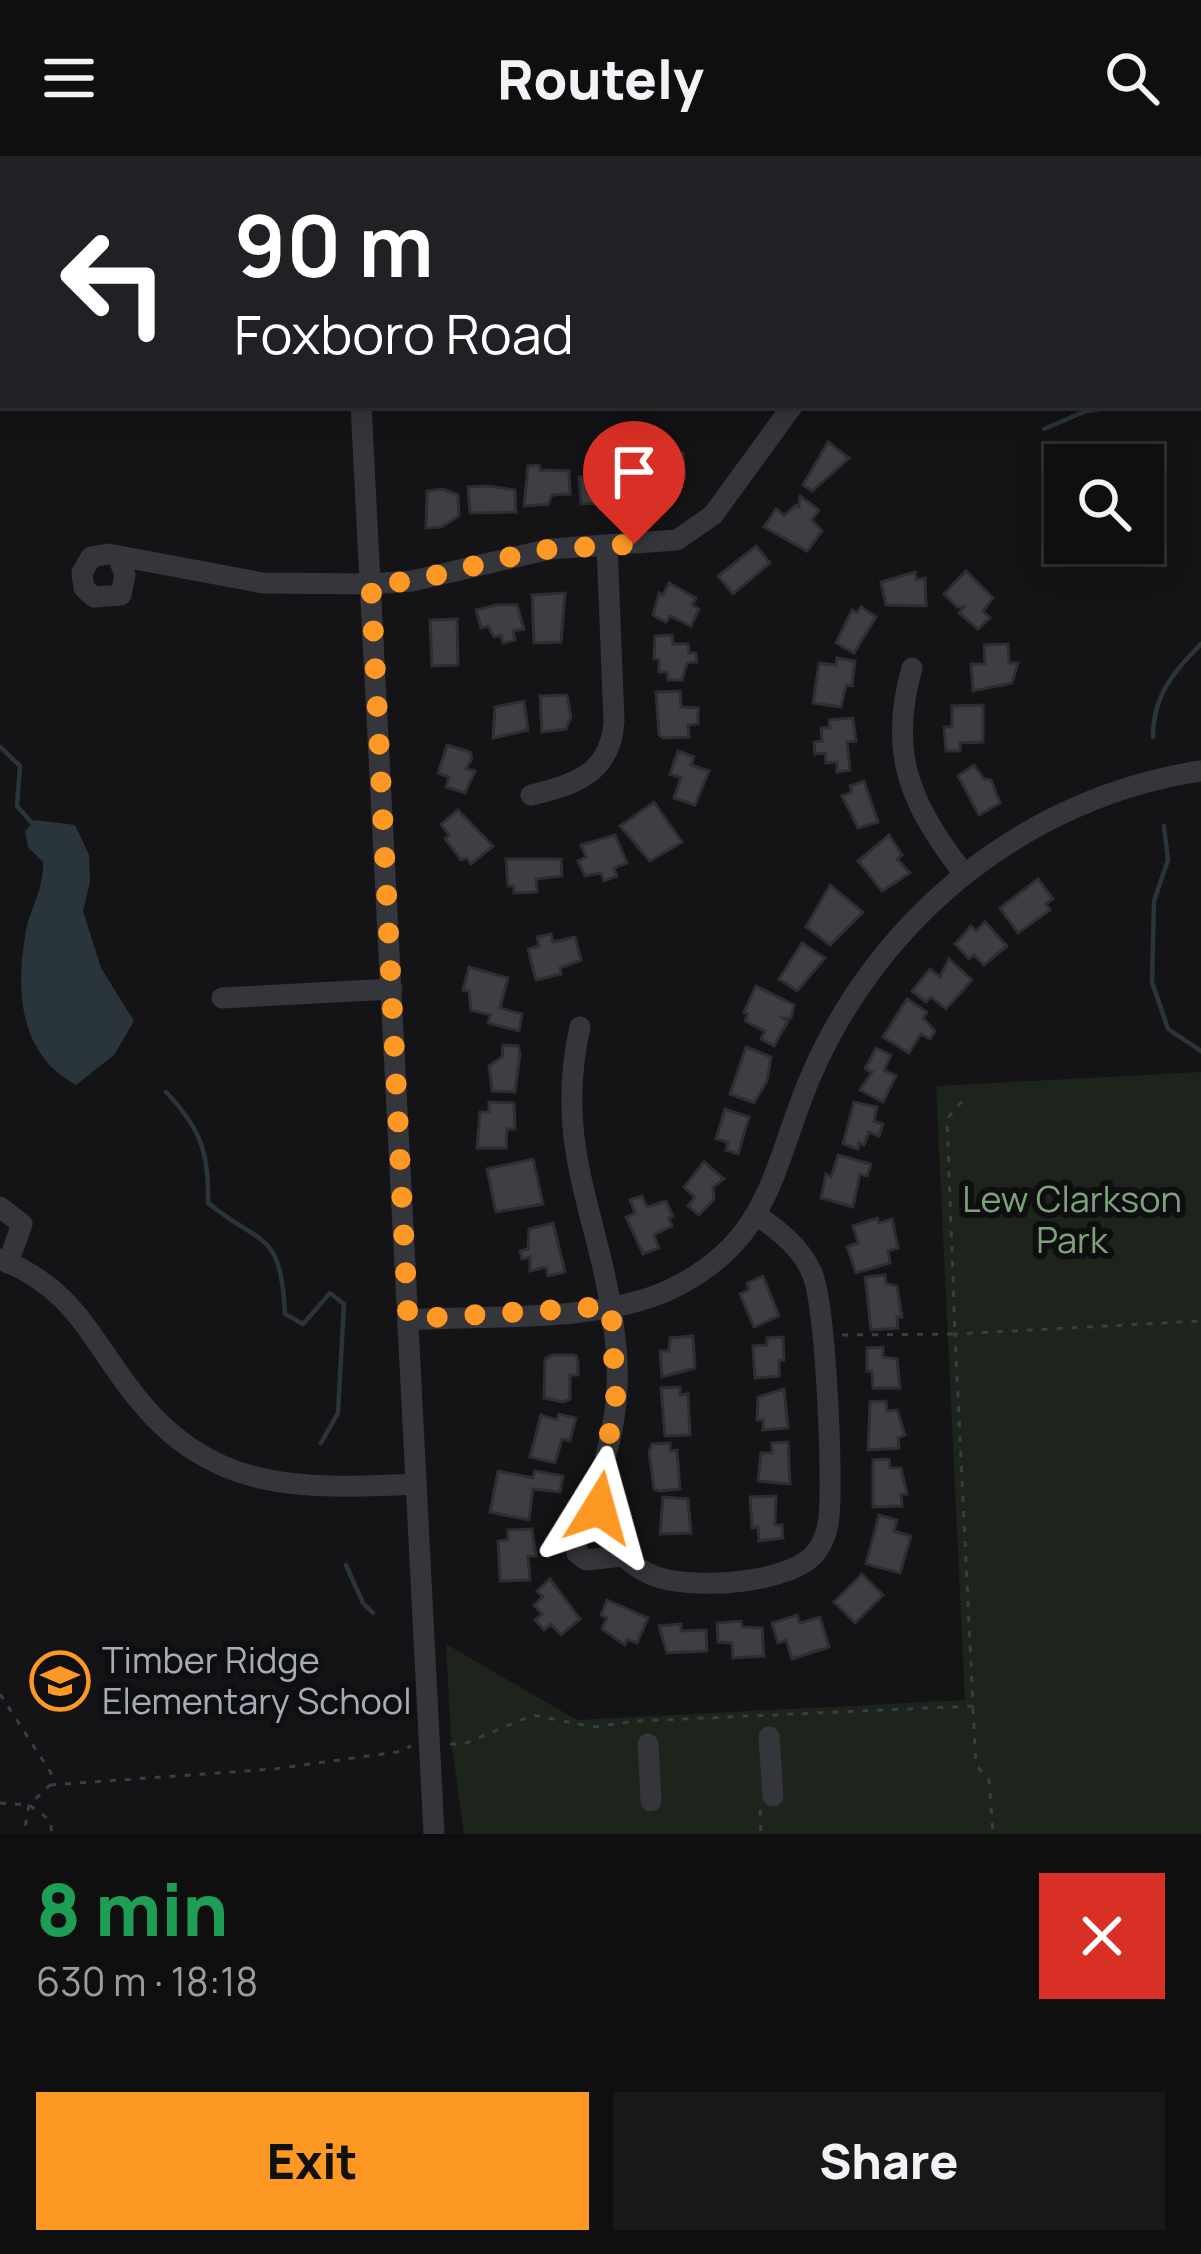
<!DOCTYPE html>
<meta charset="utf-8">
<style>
body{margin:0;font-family:Manrope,sans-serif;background:#181819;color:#f1f3f6;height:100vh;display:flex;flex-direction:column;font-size:45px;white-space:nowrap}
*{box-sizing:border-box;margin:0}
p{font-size:39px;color:#9b9c9f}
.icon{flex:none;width:66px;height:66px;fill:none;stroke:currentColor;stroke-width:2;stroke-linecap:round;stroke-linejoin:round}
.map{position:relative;height:1678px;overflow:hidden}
.panel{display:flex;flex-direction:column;background:#0f0f10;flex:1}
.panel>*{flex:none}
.hud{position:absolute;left:0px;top:0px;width:1203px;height:252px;box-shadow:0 6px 30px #0003,0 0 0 3px #2f2f30;background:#202124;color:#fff;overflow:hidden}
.tools{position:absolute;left:1044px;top:288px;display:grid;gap:24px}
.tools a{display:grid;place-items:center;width:120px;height:120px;border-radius:0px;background:#0f0f10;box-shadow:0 6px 30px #0003,0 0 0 3px #2f2f30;font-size:60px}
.pin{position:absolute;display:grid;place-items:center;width:102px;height:102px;color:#fff;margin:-123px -51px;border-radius:50% 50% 50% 0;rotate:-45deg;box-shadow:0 0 12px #0007}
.pin .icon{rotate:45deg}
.me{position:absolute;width:132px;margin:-66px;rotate:8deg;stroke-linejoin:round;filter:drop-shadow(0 0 9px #0008)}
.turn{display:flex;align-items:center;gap:42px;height:252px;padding:0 36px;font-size:54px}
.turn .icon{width:156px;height:156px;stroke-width:2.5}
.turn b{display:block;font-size:84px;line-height:102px}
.round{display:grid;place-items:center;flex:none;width:126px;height:126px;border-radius:0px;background:#181819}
.summary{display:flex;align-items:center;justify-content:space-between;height:204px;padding:0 36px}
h1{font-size:72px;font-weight:800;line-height:90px;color:#1e9e55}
.primary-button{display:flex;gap:24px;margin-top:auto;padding:24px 36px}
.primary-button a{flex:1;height:138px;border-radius:0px;background:#fe9824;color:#111;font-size:48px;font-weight:800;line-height:138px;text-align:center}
.primary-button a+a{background:#181819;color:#f1f3f6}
header{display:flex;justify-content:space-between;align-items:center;height:156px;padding:0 36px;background:#0f0f10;font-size:54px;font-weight:800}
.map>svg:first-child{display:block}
.green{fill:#1c241c}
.water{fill:#29353a}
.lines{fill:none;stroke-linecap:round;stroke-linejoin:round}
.stream{stroke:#29353a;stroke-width:4.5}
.building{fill:#3e3f43;stroke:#2e2e32;stroke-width:3}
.path{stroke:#3a3e42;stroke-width:3;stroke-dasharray:6 9;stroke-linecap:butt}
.minor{stroke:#35363b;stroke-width:21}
.route{stroke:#fe9824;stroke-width:21;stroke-dasharray:0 37.8}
.labels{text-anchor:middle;stroke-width:12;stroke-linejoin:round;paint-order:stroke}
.park-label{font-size:36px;fill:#7da37a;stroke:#0f0f11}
.poi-label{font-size:36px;fill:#a4adb7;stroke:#0f0f11;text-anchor:start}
</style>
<header><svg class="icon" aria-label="menu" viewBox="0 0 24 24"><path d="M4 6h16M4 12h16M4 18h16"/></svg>Routely<svg class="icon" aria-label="search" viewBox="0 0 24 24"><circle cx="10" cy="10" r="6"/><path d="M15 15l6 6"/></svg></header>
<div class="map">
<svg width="1201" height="1678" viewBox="0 0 1201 1678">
<rect width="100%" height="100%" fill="#141416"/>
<path class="green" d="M1201,916V1678H464L451,1584L446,1488L577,1564L965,1544L936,930Z"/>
<path class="water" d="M35,664L75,669L89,699L90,726L83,755L101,812L134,865L114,899L76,929C19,898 16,836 25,780C29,753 44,735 43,706L28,691L25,675Z"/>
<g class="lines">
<g class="stream">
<path d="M590,0L591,3"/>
<path d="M1044,273L1086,255L1133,249"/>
<path d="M1153,581C1153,540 1173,516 1201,488"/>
<path d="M0,591L20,610L17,650L31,666"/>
<path d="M1164,670L1168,704L1154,745L1152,826L1168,873L1201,895"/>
<path d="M166,936C201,973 209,997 208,1047C262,1091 281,1073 285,1158L303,1168L330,1137L344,1148L338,1257L321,1287"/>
<path d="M346,1409L363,1447L373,1457"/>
</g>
</g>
<g class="building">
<path d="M828,286L849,302L812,335L803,329Z"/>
<path d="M664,295L683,297L685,322L658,324L649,343L634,336L648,316L647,300Z"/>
<path d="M539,309L540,314L569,315L570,338L552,339L548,348L524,350L528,310Z"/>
<path d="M615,319L616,329L625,328V346L581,348L579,321Z"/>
<path d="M488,330L515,334L516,356L470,357L468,331Z"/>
<path d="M443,333L458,339L459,360L441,371L426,372L427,335Z"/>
<path d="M800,340L819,354L812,364L822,375L807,395L764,371L776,353L784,359L796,349L799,351Z"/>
<path d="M756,390L770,407L733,438L718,420Z"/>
<path d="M966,415L993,442L983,455L990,462L978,473L959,457L964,451H957L944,438Z"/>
<path d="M915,416L916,424L925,422L926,450L886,449L881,426Z"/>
<path d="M669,427L696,442L692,449L699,453L691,470L670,460L666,466L653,459L659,437L663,439Z"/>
<path d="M565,437L561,486L534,487L532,439Z"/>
<path d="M496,449H517L524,473L513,475L515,484L503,487L501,479L494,481L488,470L481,472L476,454Z"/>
<path d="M861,451L876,461L854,497L836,487L852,454L857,457Z"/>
<path d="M457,463L458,509L432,510L430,464Z"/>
<path d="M672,479L673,488H688L689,497H696L697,506L687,507L682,524H668L667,516H659V503H654L655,480Z"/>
<path d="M1008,488L1009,507H1018L1012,527L973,535L971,508H985L984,489Z"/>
<path d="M837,502L855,505L852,530L846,529L841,551L813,547L819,507L836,509Z"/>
<path d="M680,535L681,551L698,552V568L688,569L689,581L663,582L659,579L656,536Z"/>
<path d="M567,539L571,561L566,573L542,576L540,540Z"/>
<path d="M524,545L528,574L493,582L495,551Z"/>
<path d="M983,549V586L960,587V595H946L944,571H952V550Z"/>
<path d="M853,562L856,585L847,586L850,614L837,616V606L826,607L825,597L815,598L814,586L822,585L821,572H830L829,564Z"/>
<path d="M447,589L470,596L472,602L466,613L475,615L465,637L446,631L449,621L438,617Z"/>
<path d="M678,595L694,601L691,609L709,615L695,649L674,642L681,622L670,618Z"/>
<path d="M974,609L984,623L991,624L1000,647L979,659L958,620Z"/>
<path d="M864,625L878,666L858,672L842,640L852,636L850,630Z"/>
<path d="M654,646L682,686L650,705L620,670Z"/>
<path d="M458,654L493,690L471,708L467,702L461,704L445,683L449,679L441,668Z"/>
<path d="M615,679L627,707L614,712L617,720L604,725L601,717L585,720L578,705L586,701L581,689Z"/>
<path d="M889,679L902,699L897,703L910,717L882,735L858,705Z"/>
<path d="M506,703H561L562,720L536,723L537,736L514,737V730H508Z"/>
<path d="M1038,723L1053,743L1046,748L1050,754L1018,777L1000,752Z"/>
<path d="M830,729L863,756L830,789L806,771Z"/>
<path d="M985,766L1007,790L984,809L974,799L969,803L955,788L971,770L976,775Z"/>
<path d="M551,778L553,786L575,781L581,804L560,812L561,818L536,824L528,793L539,790L537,781Z"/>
<path d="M802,787L825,802L797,835L779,823Z"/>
<path d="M949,803L972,824L946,853L931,841L926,846L912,835L930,813L940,821Z"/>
<path d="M469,811L508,822L500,852L522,858L519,875L488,867L490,859L471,854L469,835L463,834Z"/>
<path d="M756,830L794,849L791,862H783L788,865L774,890L761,883L765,875L745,865L748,858L744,856Z"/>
<path d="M907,843L927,856L923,862L935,875L930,883L921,878L909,897L883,881Z"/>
<path d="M503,889L518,890L520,897L515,936L492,935L489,910L502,901Z"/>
<path d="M746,891L771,901L767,925L754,947L730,938Z"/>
<path d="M876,892L891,899L884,914L896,920L883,946L860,934L872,916L865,913Z"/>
<path d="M489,946L514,947L515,973H507L506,992H477L480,956H489Z"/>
<path d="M854,946L877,951L874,965L883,968L879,980L869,976L864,989L859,987L858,993L843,988Z"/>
<path d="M725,953L749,961L738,998L726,994L728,986L716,983Z"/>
<path d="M838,999L871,1008L867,1020L860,1018L853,1051L821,1042L826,1018L831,1021Z"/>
<path d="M533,1003L543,1048L496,1056L487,1013Z"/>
<path d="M704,1006L724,1023L713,1031L714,1043L699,1059L688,1050L695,1041L684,1031Z"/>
<path d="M642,1040L647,1051L666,1045L673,1060L669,1062L672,1070L654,1079L659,1092L643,1098L626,1061L635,1057L630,1044Z"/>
<path d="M877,1062L879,1067L892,1063L898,1092L888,1095L890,1107L856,1117L847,1091L858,1087L853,1070Z"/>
<path d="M553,1067L565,1116L548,1120L546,1111L530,1115V1101L522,1103L520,1095L528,1093L529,1073Z"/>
<path d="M885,1119L886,1128L897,1130L902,1161H897L898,1172L871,1174L865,1121Z"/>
<path d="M763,1120L779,1160L754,1171L740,1138L749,1134L747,1127Z"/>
<path d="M693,1180L695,1212L662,1221L660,1195H669L670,1182Z"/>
<path d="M783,1181L784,1204H779V1220L755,1222L753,1190L767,1189V1182Z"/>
<path d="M883,1191V1201L897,1203L900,1232H873L872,1215H867V1192Z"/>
<path d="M552,1199H576L578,1206V1219H570V1243L563,1246L544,1242L545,1203Z"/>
<path d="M680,1231V1239L688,1238L690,1279L665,1280L661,1232Z"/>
<path d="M784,1233L788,1272L763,1274V1264H757L758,1241Z"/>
<path d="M886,1245L887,1255L897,1254L905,1279L898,1282L899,1292L868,1294L870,1246Z"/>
<path d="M559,1258L576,1262L570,1285L562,1283L555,1307L530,1301L541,1259L557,1264Z"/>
<path d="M788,1286L790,1328L758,1325L761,1297H772V1287Z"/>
<path d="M670,1287V1295L677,1294L680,1333L659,1335L654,1333L649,1296L652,1288Z"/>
<path d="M889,1303L890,1312H901L907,1338H901L902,1350L873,1351V1304Z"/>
<path d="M498,1315L533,1322L535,1315L563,1320L560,1336L533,1333L529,1364L490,1356Z"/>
<path d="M776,1340L775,1369H782L783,1382L759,1385L758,1371L752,1372L750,1341Z"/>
<path d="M663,1341L688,1343L691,1377L660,1378Z"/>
<path d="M879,1359L897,1364L894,1375L911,1380L900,1417L866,1408Z"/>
<path d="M532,1373L536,1400H528L530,1424L500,1425L498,1385L508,1384V1374Z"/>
<path d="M862,1418L883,1439L855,1467L834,1446Z"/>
<path d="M550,1423L580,1463L561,1479L551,1468L544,1474L535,1464L542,1458L534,1449L543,1441L537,1435Z"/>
<path d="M607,1444L648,1462L637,1487L627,1483L625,1489L602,1473L607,1462L601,1459Z"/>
<path d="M797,1459L800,1467L820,1461L829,1491L792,1503L786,1484L778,1487L772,1467Z"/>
<path d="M741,1465L742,1471L762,1472L764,1500L733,1502L732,1487L718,1486L717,1467Z"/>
<path d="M681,1468V1475L706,1474L707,1495L667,1497L659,1470Z"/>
</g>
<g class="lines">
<g class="path">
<path d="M842,1179L955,1178L947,963L967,939"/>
<path d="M0,1538L51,1617L50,1629L29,1649L24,1678"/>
<path d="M973,1552L976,1609L989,1624L993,1678"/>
<path d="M450,1588H464L533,1559L593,1571L638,1565L973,1550L955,1178L1201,1165"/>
<path d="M50,1629L274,1613L397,1596L411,1590"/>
<path d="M0,1647L29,1649L50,1664L52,1678"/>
<path d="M760,1654L761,1678"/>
</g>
<g class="minor">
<path d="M171,0L176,3"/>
<path d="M346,0V3"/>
<path d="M917,3V0"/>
<path d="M361,249L434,1678"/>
<path d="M118,401L125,419L121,439L94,441L84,432L82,417L91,401L108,398L263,427L371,428L412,425L550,393L677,384L713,359L793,249"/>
<path d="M912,512C887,599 912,650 964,718"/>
<path d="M531,639C575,629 611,617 614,565L607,390"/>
<path d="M222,842L392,833"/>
<path d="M580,871C552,995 603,1064 615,1182C619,1213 618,1243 612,1273C606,1307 591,1335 604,1370C612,1393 632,1411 654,1420C691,1434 792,1429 817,1395C824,1385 828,1373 829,1361C833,1322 826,1150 812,1117C801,1091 779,1075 757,1059"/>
<path d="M0,1051L22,1068L8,1107"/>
<path d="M0,1103C75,1133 89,1181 134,1238C212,1338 301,1333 416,1328"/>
<path d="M408,1164C487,1159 597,1167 669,1134C771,1086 772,1012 810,922C879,760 1027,641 1201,615"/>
<path d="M599,1352L576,1384L577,1397L586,1404L623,1400"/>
<path d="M769,1581L773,1640"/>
<path d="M648,1588L651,1645"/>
</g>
</g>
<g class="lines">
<path class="route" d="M599,1352L601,1315L616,1248L611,1150L408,1163L371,428L412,425L538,394L634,388"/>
</g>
<defs>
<symbol id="school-ring" viewBox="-11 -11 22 22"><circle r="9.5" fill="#0f0f11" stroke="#fe9824" stroke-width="1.5"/><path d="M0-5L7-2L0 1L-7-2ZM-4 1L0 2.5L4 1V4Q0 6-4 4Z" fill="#fe9824"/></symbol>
</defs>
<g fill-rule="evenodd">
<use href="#school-ring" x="27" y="1492" width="66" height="66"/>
</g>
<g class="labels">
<g class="park-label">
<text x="1072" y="1056">Lew Clarkson<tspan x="1072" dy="41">Park</tspan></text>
</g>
<g class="poi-label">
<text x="102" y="1517">Timber Ridge<tspan x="102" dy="41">Elementary School</tspan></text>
</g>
</g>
</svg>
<div class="tools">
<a><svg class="icon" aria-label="search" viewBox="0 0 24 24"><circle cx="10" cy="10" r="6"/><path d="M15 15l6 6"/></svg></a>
</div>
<div class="pin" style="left:634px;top:388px;background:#d93025"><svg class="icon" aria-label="arrive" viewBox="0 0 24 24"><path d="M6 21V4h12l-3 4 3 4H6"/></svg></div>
<svg class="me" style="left:599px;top:1352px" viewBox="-20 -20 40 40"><path d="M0-17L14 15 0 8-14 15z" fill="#fe9824" stroke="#fff" stroke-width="4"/></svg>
<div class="hud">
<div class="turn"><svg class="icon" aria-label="left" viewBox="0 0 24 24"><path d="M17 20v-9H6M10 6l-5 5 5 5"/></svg><div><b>90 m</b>Foxboro Road</div></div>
</div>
</div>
<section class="panel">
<div class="summary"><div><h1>8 min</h1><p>630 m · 18:18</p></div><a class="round" style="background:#d93025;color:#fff"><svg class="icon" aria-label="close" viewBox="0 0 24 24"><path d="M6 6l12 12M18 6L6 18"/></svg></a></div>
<div class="primary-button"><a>Exit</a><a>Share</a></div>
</section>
